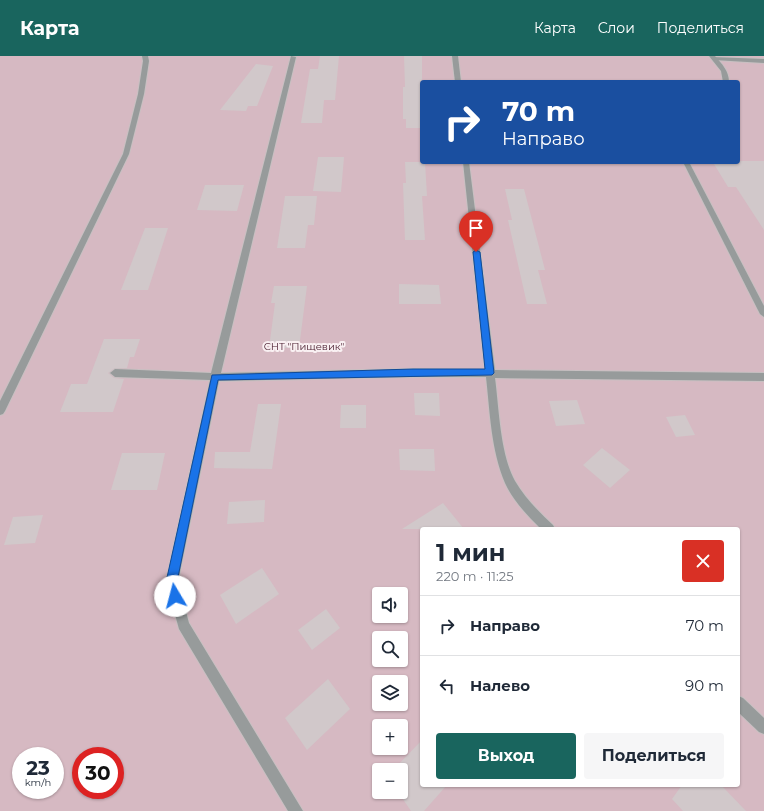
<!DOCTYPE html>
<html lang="ru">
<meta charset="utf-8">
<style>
body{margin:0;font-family:Montserrat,sans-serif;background:#f6f6f7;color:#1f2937;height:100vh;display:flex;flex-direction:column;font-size:15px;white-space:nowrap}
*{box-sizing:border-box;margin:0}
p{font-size:13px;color:#747a83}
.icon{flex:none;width:22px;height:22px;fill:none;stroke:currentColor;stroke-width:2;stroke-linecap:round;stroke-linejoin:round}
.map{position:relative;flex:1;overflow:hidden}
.side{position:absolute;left:420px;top:471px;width:320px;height:260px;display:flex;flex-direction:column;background:#fff;border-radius:4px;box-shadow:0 1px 3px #0004}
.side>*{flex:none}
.guide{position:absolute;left:420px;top:24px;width:320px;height:84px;border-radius:4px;box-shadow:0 1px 3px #0004;background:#1a4fa0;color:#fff;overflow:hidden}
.tools{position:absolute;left:372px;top:531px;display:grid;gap:8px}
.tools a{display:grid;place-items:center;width:36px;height:36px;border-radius:4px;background:#fff;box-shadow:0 1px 3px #0004;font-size:20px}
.speed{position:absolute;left:12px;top:691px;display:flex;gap:8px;font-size:20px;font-weight:700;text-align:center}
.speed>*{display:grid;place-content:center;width:52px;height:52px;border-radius:50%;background:#fff;box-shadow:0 1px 3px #0004;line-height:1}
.speed small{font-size:10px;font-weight:400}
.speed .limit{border:6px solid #d22;background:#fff;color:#111}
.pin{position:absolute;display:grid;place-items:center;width:34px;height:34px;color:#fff;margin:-41px -17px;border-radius:50% 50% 50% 0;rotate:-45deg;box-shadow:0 0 4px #0007}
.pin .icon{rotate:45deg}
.me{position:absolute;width:44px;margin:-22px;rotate:352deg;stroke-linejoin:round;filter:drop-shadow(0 0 3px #0008)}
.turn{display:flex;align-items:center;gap:14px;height:84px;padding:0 16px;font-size:18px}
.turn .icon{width:52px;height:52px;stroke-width:2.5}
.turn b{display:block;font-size:28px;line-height:34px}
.round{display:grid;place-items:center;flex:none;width:42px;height:42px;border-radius:4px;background:#f6f6f7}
.summary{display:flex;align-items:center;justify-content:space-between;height:68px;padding:0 16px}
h1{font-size:24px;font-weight:700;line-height:30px}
.action{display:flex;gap:8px;margin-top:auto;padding:8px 16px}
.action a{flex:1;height:46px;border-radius:4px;background:#19655e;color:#fff;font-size:16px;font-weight:700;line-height:46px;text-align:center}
.action a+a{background:#f6f6f7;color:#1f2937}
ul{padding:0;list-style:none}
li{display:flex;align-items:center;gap:12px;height:60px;padding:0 16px;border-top:1px solid #e0e1e3}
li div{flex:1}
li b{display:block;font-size:15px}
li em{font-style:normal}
header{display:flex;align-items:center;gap:24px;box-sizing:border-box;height:56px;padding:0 20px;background:#19655e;color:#fff}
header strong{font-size:19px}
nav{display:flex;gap:22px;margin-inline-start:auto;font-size:14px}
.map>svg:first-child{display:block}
.green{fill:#d6b9c2;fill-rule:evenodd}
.building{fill:#d1c8ca}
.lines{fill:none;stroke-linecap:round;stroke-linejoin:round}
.lane-casing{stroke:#c8c0c2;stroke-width:2}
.street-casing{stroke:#c8c0c2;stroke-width:2}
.lane{fill:#979b9b;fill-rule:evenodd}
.street{fill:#979b9b;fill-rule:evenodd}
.route{fill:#1a73e8;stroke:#114b97}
.labels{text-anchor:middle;stroke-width:4;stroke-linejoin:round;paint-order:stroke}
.park-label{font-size:10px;fill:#45182a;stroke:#f9f0f2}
</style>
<header>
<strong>Карта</strong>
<nav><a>Карта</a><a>Слои</a><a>Поделиться</a></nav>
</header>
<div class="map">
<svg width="764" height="755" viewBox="0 0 764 755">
<rect width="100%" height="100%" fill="#ece3e5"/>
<path class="green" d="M0,0H764V755H0ZM422,26H738V106H422ZM422,473H738V729H422ZM379,538H401V560H379ZM379,582H401V604H379ZM379,626H401V648H379ZM379,670H401V692H379ZM21,700H55V734H21ZM81,700H115V734H81ZM379,714H401V736H379Z"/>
<g class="building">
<path d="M320,0H339L335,44H324L322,67H301L310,13H318Z"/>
<path d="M404,0H422V72H406V63H403V31H405Z"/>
<path d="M256,8L273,10L257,50H248L246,55L220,54Z"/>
<path d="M318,101H344L341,136L313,135Z"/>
<path d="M738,105H764V174L736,131H728L714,108H736L735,106Z"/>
<path d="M405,106H425L427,140H422L425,184H405L403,127H406Z"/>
<path d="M205,129H244L237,155L197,154Z"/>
<path d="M505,133H524L545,214H538L547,248H527L508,164H512Z"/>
<path d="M285,140H317L314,169H308L305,192H277Z"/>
<path d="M145,172H168L148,234H121Z"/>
<path d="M399,228L439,229L441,248H399Z"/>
<path d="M274,230H307L299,292H269L275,247H271Z"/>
<path d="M104,283H140L134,301H130L127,312H115L108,317L114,322L124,323L113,356H60L71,328H87Z"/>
<path d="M414,337H439L440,360L415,359Z"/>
<path d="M577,344L585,368L556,370L549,345Z"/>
<path d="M258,348H281L272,413L214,412L215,396H250Z"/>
<path d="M341,349H366V372H340Z"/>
<path d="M685,359L695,379L676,381L666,361Z"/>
<path d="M602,392L630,414L610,432L583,409Z"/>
<path d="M399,393H434L435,415L400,414Z"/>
<path d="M122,397H165L157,434H111Z"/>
<path d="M265,444L264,466L227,468L229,446Z"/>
<path d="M443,447L464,473H402Z"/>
<path d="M43,459L35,487L4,489L13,461Z"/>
<path d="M262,512L279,538L236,568L220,539Z"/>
<path d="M326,553L340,572L312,594L298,574Z"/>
<path d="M328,623L350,653L307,694L285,662Z"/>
<path d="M422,684V729H447L424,755H411L398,736H401V714H393Z"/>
<path d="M682,729H721L746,755H683L672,743Z"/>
</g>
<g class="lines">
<defs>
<path id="lane" d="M712,1L764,3V7L714,4L711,2Z"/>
<g id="street">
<path d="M142,0H148L149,5L144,38L129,98L5,355L3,358L0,359V345L123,98L138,38L143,5Z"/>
<path d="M291,0L296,1L221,317L413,313L485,314L463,106H469L495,314L764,317V325L495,322C499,352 500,398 515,425C525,442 539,456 553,469L555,473H541C528,460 513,445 505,427C491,394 490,357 486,321H413L219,325L178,526L189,567L303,755H288L179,573L166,526L210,324L115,321L110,317L115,313L211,317Z"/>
<path d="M452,0H458L461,26H455Z"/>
<path d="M709,0H715C722,8 729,15 729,26H723L721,15Z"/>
<path d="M683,106H689L764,250V261L760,258Z"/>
<path d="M738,640L743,642L764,662V678L759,676L738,656Z"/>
</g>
</defs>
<use href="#lane" class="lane-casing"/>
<use href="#street" class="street-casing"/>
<use href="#lane" class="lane"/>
<use href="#street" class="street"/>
</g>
<path class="route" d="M476,194L480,196L494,317L492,319L218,324L177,526L181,540L179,544L175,546L171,544L166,526L212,319L413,313H485L473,196Z"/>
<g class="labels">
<g class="park-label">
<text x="304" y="294">СНТ "Пищевик"</text>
</g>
</g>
</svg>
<div class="tools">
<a><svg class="icon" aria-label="sound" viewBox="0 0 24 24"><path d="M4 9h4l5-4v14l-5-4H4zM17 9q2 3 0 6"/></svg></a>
<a><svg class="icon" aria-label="search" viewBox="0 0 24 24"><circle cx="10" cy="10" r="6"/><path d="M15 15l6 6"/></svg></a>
<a><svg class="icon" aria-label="layers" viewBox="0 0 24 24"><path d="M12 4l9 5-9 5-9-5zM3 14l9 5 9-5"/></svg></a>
<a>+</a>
<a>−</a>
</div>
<div class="speed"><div>23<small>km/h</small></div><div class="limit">30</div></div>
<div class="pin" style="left:476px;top:196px;background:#d93025"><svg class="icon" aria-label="arrive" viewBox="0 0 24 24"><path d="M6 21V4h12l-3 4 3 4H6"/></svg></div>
<svg class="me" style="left:175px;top:540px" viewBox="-20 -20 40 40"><circle r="19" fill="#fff"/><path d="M0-13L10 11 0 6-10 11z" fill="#1a73e8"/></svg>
<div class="guide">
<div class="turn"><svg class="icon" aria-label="right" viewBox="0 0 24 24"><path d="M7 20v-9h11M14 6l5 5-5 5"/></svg><div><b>70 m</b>Направо</div></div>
</div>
<section class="side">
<div class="summary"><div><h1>1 мин</h1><p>220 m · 11:25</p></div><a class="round" style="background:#d93025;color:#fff"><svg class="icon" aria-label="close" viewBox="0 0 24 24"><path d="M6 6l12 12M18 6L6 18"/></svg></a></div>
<ul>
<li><svg class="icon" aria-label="right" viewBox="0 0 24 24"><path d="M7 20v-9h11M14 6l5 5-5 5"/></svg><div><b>Направо</b></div><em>70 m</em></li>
<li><svg class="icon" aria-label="left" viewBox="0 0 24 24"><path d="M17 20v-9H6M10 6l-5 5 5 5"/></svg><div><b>Налево</b></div><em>90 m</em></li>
</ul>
<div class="action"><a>Выход</a><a>Поделиться</a></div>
</section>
</div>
